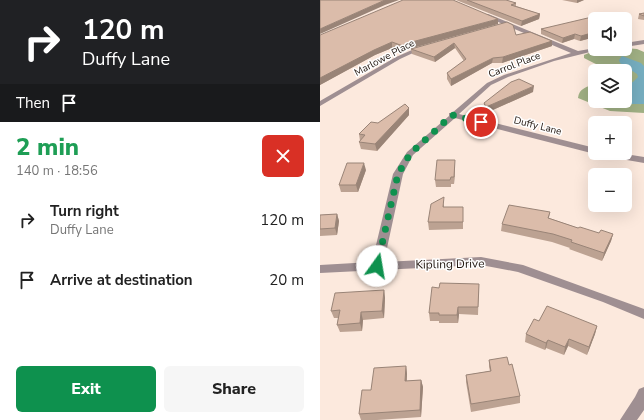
<!DOCTYPE html>
<meta charset="utf-8">
<style>
body{margin:0;font-family:"Nunito Sans",sans-serif;background:#f6f6f6;color:#222;height:100vh;display:flex;flex-direction:column;font-size:15px;white-space:nowrap}
*{box-sizing:border-box;margin:0}
p{font-size:13px;color:#767676}
.icon{flex:none;width:22px;height:22px;fill:none;stroke:currentColor;stroke-width:2;stroke-linecap:round;stroke-linejoin:round}
.map{position:relative;flex:1;overflow:hidden}
.sheet{display:flex;flex-direction:column;background:#fff;width:320px}
.sheet>*{flex:none}
.guide{background:#202124;color:#fff;overflow:hidden}
.buttons{position:absolute;left:268px;top:12px;display:grid;gap:8px}
.buttons a{display:grid;place-items:center;width:44px;height:44px;border-radius:6px;background:#fff;box-shadow:0 4px 16px #0002;font-size:20px}
.pin{position:absolute;display:grid;place-items:center;width:34px;height:34px;color:#fff;margin:-17px;border:2px solid #fff;border-radius:50%;box-shadow:0 1px 4px #0007}
.me{position:absolute;width:44px;margin:-22px;rotate:13deg;stroke-linejoin:round;filter:drop-shadow(0 0 3px #0008)}
.turn{display:flex;align-items:center;gap:14px;height:84px;padding:0 16px;font-size:18px}
.turn .icon{width:52px;height:52px;stroke-width:2.5}
.turn b{display:block;font-size:28px;line-height:34px}
.then{display:flex;align-items:center;height:38px;padding:0 16px;background:#0003;gap:8px;font-size:15px}
.round{display:grid;place-items:center;flex:none;width:42px;height:42px;border-radius:6px;background:#f6f6f6}
.headline{display:flex;align-items:center;justify-content:space-between;height:68px;padding:0 16px}
h1{font-size:24px;font-weight:800;line-height:30px;color:#1e9e55}
.cta{display:flex;gap:8px;margin-top:auto;padding:8px 16px}
.cta a{flex:1;height:46px;border-radius:6px;background:#0e914e;color:#fff;font-size:16px;font-weight:800;line-height:46px;text-align:center}
.cta a+a{background:#f6f6f6;color:#222}
ul{padding:0;list-style:none}
li{display:flex;align-items:center;gap:12px;height:60px;padding:0 16px}
li div{flex:1}
li b{display:block;font-size:15px}
li em{font-style:normal}
main{display:flex;flex:1;min-height:0}
.map>svg:first-child{display:block}
.forest{fill:#a0b084}
.water{fill:#76aec0}
.lines{fill:none;stroke-linecap:round;stroke-linejoin:round}
.minor{fill:#9f8f92;fill-rule:evenodd}
.wall{fill:#bca292}
.shaded-wall{fill:#998477}
.building{fill:#dbbcaa;stroke:#998477}
.route{stroke:#0e914e;stroke-width:7;stroke-dasharray:0 12.6}
.labels{text-anchor:middle;stroke-width:3;stroke-linejoin:round;paint-order:stroke}
.far-street-label{font-size:10px;fill:#20150e;stroke:#fff}
.street-label{font-size:12px;fill:#20150e;stroke:#fff}
</style>
<main>
<section class="sheet">
<div class="guide">
<div class="turn"><svg class="icon" aria-label="right" viewBox="0 0 24 24"><path d="M7 20v-9h11M14 6l5 5-5 5"/></svg><div><b>120 m</b>Duffy Lane</div></div>
<div class="then">Then<svg class="icon" aria-label="arrive" viewBox="0 0 24 24"><path d="M6 21V4h12l-3 4 3 4H6"/></svg></div>
</div>
<div class="headline"><div><h1>2 min</h1><p>140 m · 18:56</p></div><a class="round" style="background:#d93025;color:#fff"><svg class="icon" aria-label="close" viewBox="0 0 24 24"><path d="M6 6l12 12M18 6L6 18"/></svg></a></div>
<ul>
<li><svg class="icon" aria-label="right" viewBox="0 0 24 24"><path d="M7 20v-9h11M14 6l5 5-5 5"/></svg><div><b>Turn right</b><p>Duffy Lane</p></div><em>120 m</em></li>
<li><svg class="icon" aria-label="arrive" viewBox="0 0 24 24"><path d="M6 21V4h12l-3 4 3 4H6"/></svg><div><b>Arrive at destination</b></div><em>20 m</em></li>
</ul>
<div class="cta"><a>Exit</a><a>Share</a></div>
</section>
<div class="map">
<svg width="324" height="420" viewBox="0 0 324 420">
<rect width="100%" height="100%" fill="#fce9dd"/>
<path class="forest" d="M305,48L317,49L324,52V113L290,111L258,98C259,88 267,87 275,84V101H305V71C290,71 277,65 264,58V55C277,49 291,49 305,49Z"/>
<path class="water" d="M302,56L321,63L324,66V104H302L294,101H305V85L313,82L318,77L317,74L300,63L299,60Z"/>
<g class="lines">
<g class="minor">
<path d="M164,14H168L258,51L275,48L282,49L234,61L188,77L171,85L139,114L275,148V153H277L275,154L135,118L93,155L83,174L64,262L161,257L203,265L324,309V319L283,302L198,272L161,265L0,273V265L52,262L73,174L87,152L129,116V113H132L167,83L184,75L251,53L164,16Z"/>
<path d="M324,40V44L305,47V43Z"/>
<path d="M101,46L106,47L80,59L0,106V101L76,57Z"/>
<path d="M280,153H299L324,157V163L284,156Z"/>
<path d="M324,387V410L317,420H300L315,397L319,389Z"/>
</g>
</g>
<g class="wall">
<path d="M136,0H186L196,3V6L220,14L219,19L201,26Z"/>
<path d="M242,0H264L257,3Z"/>
<path d="M324,13V20L318,19L319,14Z"/>
<path d="M275,19V37L260,41L254,39L242,43L221,34V29Z"/>
<path d="M178,24L89,49L83,52L72,48L55,55L0,85V35Z"/>
<path d="M196,35L232,46L182,63H172L131,86L127,79V73L144,61L135,48L115,62L92,54L91,49Z"/>
<path d="M213,92L166,113L164,109V103Z"/>
<path d="M89,108V115L57,151L41,149L39,142L40,141L39,134L58,123Z"/>
<path d="M135,167L134,184H131V187H116L115,180Z"/>
<path d="M46,170L38,192H21L19,185Z"/>
<path d="M124,204V207L143,215V229L109,230L108,222Z"/>
<path d="M230,212L229,218L258,228L279,233L293,234L291,241L282,261L249,249L250,248L232,242L181,231L182,224Z"/>
<path d="M17,214L19,221L17,235L0,236V215Z"/>
<path d="M159,284L158,315L139,314L138,323H119V321H110L109,313L119,288Z"/>
<path d="M64,290L65,298L64,318L43,320L42,331L20,332L17,325L18,318H14L11,311Z"/>
<path d="M219,321L277,326L275,334L267,355L248,346L244,355L226,348L225,350L205,342L206,334Z"/>
<path d="M169,360L189,365L200,396V403L151,412L146,382V375L170,371L169,367Z"/>
<path d="M86,366L87,374V381L101,380L103,387L101,417L57,420H41L39,414L51,390Z"/>
</g>
<g class="shaded-wall">
<path d="M65,0H79L65,5L0,34V29Z"/>
<path d="M257,0H264L257,3Z"/>
<path d="M220,14L219,19L201,26L202,21Z"/>
<path d="M178,19V24L89,49L83,52V46L88,43Z"/>
<path d="M275,32V37L260,41L261,36Z"/>
<path d="M255,34L254,39L242,43L243,38Z"/>
<path d="M232,41V46L182,63L183,57Z"/>
<path d="M72,42V48L55,55L0,85V78L54,50Z"/>
<path d="M134,43L135,48L115,62L114,57Z"/>
<path d="M173,58L172,63L131,86V79Z"/>
<path d="M214,86L213,92L166,113V107Z"/>
<path d="M89,108V115L57,151L55,144Z"/>
<path d="M135,160V167L134,184V177Z"/>
<path d="M44,163L46,170L38,192L36,185Z"/>
<path d="M17,214L19,221L17,235L15,228Z"/>
<path d="M293,234L291,241L282,261L284,253Z"/>
<path d="M64,290L65,298L64,318L62,311Z"/>
<path d="M138,307L139,314L138,323L137,315Z"/>
<path d="M41,312L43,320L42,331L40,323Z"/>
<path d="M277,326L275,334L267,355L269,347Z"/>
<path d="M249,339L248,346L244,355L245,347Z"/>
<path d="M228,340L226,348L225,350L226,343Z"/>
<path d="M86,366L87,374L86,388L85,381Z"/>
<path d="M101,380L103,387L101,417L100,410Z"/>
</g>
<g class="building">
<path d="M0,0H65L0,29Z"/>
<path d="M83,0H133L178,19L88,43L83,46L72,42L54,50L0,78V35Z"/>
<path d="M147,0H186L196,3L191,5L220,14L202,21Z"/>
<path d="M324,13V16L319,14Z"/>
<path d="M272,17L278,19H275V32L261,36L255,34L243,38L221,29Z"/>
<path d="M187,22L193,25L196,35L210,32L232,41L183,57L173,58L131,79L127,73L146,59L134,43L114,57L91,49Z"/>
<path d="M199,79L214,86L166,107L164,103L191,82Z"/>
<path d="M85,104L89,108L55,144L39,142L45,135L39,134L51,122L58,123Z"/>
<path d="M117,160H135L134,177H131L130,180H115Z"/>
<path d="M27,163H44L36,185H19Z"/>
<path d="M124,197L123,207H143V222H108L111,204Z"/>
<path d="M189,205L230,212L228,218L258,228L260,227L279,233L281,230L293,234L284,253L251,242L252,240L233,234L182,224Z"/>
<path d="M17,214L15,228L0,229V215Z"/>
<path d="M120,283L159,284L158,307H138L137,315H119V313H109L112,287L119,288Z"/>
<path d="M64,290L62,311L41,312L40,323L17,325L20,310L11,311L15,293Z"/>
<path d="M227,306L277,326L269,347L249,339L245,347L228,340L226,343L206,334L214,319L219,321Z"/>
<path d="M187,357L189,365L192,364L200,396L151,404L146,375L171,371L169,360Z"/>
<path d="M86,366L85,381L101,380L100,410L39,414L42,390H51L54,368Z"/>
</g>
<g class="lines">
<path class="route" d="M57,266L78,174L90,154L132,115L161,122"/>
</g>
<g class="labels">
<g class="far-street-label">
<text transform="translate(64 57) rotate(-28)" y="4">Marlowe Place</text>
<text transform="translate(194 64) rotate(-21)" y="4">Carrol Place</text>
<text transform="translate(218 125) rotate(14)" y="4">Duffy Lane</text>
</g>
<g class="street-label">
<text transform="translate(130 264) rotate(-1)" y="4">Kipling Drive</text>
</g>
</g>
</svg>
<div class="buttons">
<a><svg class="icon" aria-label="sound" viewBox="0 0 24 24"><path d="M4 9h4l5-4v14l-5-4H4zM17 9q2 3 0 6"/></svg></a>
<a><svg class="icon" aria-label="layers" viewBox="0 0 24 24"><path d="M12 4l9 5-9 5-9-5zM3 14l9 5 9-5"/></svg></a>
<a>+</a>
<a>−</a>
</div>
<div class="pin" style="left:161px;top:122px;background:#d93025"><svg class="icon" aria-label="arrive" viewBox="0 0 24 24"><path d="M6 21V4h12l-3 4 3 4H6"/></svg></div>
<svg class="me" style="left:57px;top:266px" viewBox="-20 -20 40 40"><circle r="19" fill="#fff"/><path d="M0-13L10 11 0 6-10 11z" fill="#0e914e"/></svg>
</div>
</main>
